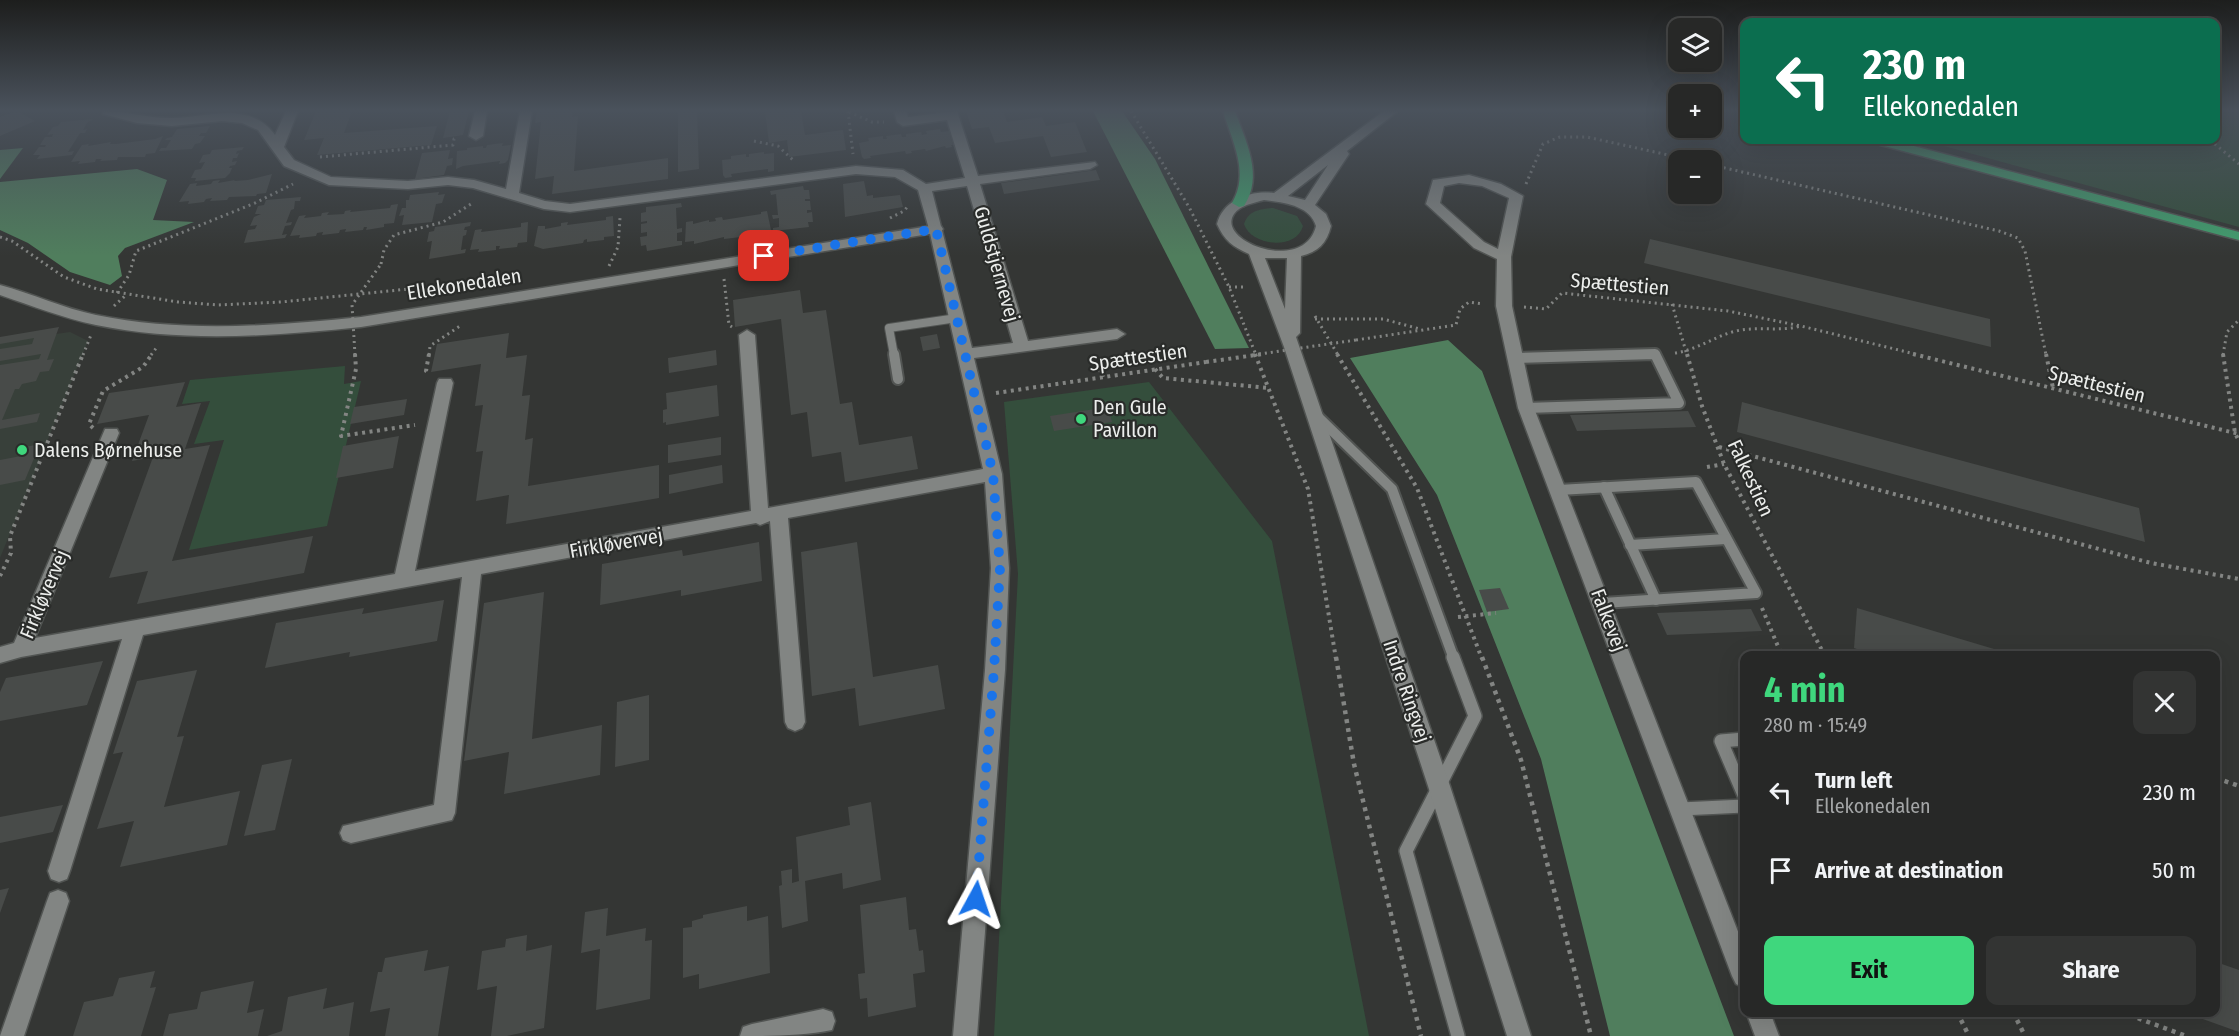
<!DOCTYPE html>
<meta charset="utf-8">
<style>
body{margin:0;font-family:"Fira Sans Condensed",sans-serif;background:#333433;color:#f1f3f6;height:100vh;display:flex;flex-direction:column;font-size:22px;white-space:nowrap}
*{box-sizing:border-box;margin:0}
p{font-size:20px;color:#a4a6a7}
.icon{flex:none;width:33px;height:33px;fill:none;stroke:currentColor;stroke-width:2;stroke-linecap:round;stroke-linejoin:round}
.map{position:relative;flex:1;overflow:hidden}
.details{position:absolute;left:1740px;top:651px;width:480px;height:366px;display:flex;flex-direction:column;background:#272827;border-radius:12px;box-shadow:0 6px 24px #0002,0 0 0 2px #434444}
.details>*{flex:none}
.banner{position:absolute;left:1740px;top:18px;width:480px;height:126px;border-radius:12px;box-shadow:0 6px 24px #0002,0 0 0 2px #434444;background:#0b6e4f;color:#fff;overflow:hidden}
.buttons{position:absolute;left:1668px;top:18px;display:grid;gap:12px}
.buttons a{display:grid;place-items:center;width:54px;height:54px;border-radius:12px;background:#272827;box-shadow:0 6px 24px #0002,0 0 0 2px #434444;font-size:30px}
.pin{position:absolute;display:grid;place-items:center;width:51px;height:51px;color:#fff;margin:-26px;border-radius:12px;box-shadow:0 3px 9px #0006}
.me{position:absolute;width:66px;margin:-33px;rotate:5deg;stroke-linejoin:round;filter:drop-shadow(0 0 4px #0008)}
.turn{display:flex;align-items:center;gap:21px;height:126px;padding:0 24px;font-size:27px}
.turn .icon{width:78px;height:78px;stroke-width:2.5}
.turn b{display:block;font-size:42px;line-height:51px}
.round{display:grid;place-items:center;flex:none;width:63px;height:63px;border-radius:12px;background:#333433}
.headline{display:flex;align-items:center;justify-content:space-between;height:102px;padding:0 24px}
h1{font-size:36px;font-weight:700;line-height:45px;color:#3fd77d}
.button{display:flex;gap:12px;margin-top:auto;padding:12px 24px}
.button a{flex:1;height:69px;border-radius:12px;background:#3fd77d;color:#111;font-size:24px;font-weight:700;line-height:69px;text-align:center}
.button a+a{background:#333433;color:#f1f3f6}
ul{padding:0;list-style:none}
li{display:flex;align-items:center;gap:18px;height:78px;padding:0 24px}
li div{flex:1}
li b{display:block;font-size:22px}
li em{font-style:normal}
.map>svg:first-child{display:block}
.built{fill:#38403a}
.green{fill:#344e3c}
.forest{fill:#507e5d}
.building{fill:#484b49}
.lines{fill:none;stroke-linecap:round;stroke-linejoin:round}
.service-far2-casing{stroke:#515452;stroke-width:10}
.service-far1-casing{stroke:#515452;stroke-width:14}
.service-casing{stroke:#515452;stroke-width:16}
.minor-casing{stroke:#515452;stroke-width:3}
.tertiary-casing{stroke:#515452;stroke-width:3}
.primary-casing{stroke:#515452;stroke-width:3}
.path-far2{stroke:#838583;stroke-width:3;stroke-dasharray:2 4;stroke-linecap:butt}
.path-far1{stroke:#838583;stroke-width:4;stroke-dasharray:3 4.5;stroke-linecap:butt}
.path{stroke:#838583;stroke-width:4.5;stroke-dasharray:4 5;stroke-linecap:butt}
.service-far2{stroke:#828583;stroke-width:8}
.service-far1{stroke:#828583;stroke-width:10}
.service{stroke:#828583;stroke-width:13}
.minor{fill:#828583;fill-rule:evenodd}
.tertiary{fill:#828583;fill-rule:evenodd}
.primary{fill:#41a16e;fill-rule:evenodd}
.path-bridge-far1{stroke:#838583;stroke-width:3;stroke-dasharray:2 4;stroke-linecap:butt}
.path-bridge{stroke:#838583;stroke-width:4;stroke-dasharray:3 4.5;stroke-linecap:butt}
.route{stroke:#1a73e8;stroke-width:10;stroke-dasharray:0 18}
.poi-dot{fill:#3fd77d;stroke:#2a2c2a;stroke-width:2}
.labels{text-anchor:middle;stroke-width:4.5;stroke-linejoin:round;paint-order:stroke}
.street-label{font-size:20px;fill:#eceeec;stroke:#2a2c2a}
.poi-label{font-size:20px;fill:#eceeec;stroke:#2a2c2a;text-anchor:start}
</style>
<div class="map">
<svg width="2239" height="1036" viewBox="0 0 2239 1036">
<rect width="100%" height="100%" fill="#343634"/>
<path class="built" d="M70,332L88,341L0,558V342Z"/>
<g class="green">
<path d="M2216,111H2239V227L1922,140H2216Z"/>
<path d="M1273,208L1297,216L1303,226C1296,251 1251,246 1244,224C1248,211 1260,209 1273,208Z"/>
<path d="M345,366L344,384L361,381L327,526L189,550L224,440L194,444L210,401L182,404L190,380Z"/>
<path d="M1149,382L1272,541L1369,1036H994L1018,574L1004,402Z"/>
</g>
<g class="forest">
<path d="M1093,111H1122L1155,159L1249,348L1215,349Z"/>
<path d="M23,148L0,179V150Z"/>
<path d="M137,169L167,180L153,220L194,222L125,248L118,256L122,276L110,285L70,272L28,243L0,230V182Z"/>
<path d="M1448,340L1482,371L1734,1036H1610L1541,759L1437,495L1350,358Z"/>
</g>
<g class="building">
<path d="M17,111L35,121L0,136V117Z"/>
<path d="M316,111H352L344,133L437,126L431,145L317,155L324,138L304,140Z"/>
<path d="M450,111H469L463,135L443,138Z"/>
<path d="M537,111H573L572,117L578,116L574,171L668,158V179L552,194L554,176L535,179L541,122L535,123Z"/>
<path d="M678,111H697L699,169L678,172Z"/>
<path d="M765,111H801L805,135L843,130L846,150L789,157L787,140L769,143Z"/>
<path d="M966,111H1003L1007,122L1042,117L1046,126L1075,122L1087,152L1051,157L1043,136L995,143L989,127L972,129Z"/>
<path d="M93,119L87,123L83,130L87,129L85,133H80L68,152L74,151L72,155L37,159L40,155H33L39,147H45L46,145H40L45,137H52L53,134L47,135L53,127L58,126L61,122Z"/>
<path d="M210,126L206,133H201L199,136H205L200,143L195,144L192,149L159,151L161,148H166L171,140H165L167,138L172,137L177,129Z"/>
<path d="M940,129L941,132L949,131L953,145H951L952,147L946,148L945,146L926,151L925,149L911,151L912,153L906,154L905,151L870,156L871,158L864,159L862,157L859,143L869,141L868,138L883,136V139H887L886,136L901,134L902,137H906V134L921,132L922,135L927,134L926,131Z"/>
<path d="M163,136L155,153L146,154L145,157H118L117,160L100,161L102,159H96L95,162L78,164L80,161L71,162L82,145L89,144L88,146L111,142L110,144H116L155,139Z"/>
<path d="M503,143L502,146L511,145L508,160L505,163L499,164L500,161L463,166L456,169L457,151L467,150V148L483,146V148H486L487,145Z"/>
<path d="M244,147L242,150L237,151L236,154L239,153L237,158H233L232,162L237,161L235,165L230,166L229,168H232L230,173L225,178L195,181L196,178H191L195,170L201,169L205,162L199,163L203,155L210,154L212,150Z"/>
<path d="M450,150L448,159L453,158L452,165L447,166L444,175L415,179L422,153Z"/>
<path d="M764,152V154L774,153V171L768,172V169L731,174L732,177L725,178L723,175L722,160L731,159V156L746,154V157H749V154Z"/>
<path d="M1096,170L1100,180L1004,194L1001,183Z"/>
<path d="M272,174L266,193L257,194L256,196L229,197L227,200L210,201L212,198L206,199L204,202L188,204L189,201L179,202L190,184L197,183L196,186L211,184L213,181L220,180L218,183L235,180L234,181L248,180Z"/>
<path d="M864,181L867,196L873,195V198L900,195L903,207L845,217L843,184Z"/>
<path d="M803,186L804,190H809L810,199H805V201H810L811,210H807V213L812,212L813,222H808L809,227L773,231V228L779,227V218L773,219L772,215H778L776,194L771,195L770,191Z"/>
<path d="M439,192L438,195L445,194L442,203L436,204L432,222L402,225L404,215L399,216L402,208H406V200H409L410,195Z"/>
<path d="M301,197L300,201H295L294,209L291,210L286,223L292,222L291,225L285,226L282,235L287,234L285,238L244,243L248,230L255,229L257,225L250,226L254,217L261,214H255L258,206L264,205L266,200Z"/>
<path d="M681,203L682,207L676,208L677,229L682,228V232L677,233V241H682V245L647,251L646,245L641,246L640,237L647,236V232L641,233V224L647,223V221L641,222V213L646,212V207Z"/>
<path d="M398,204L394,223L384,224V227L366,230L367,227H364L363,230L345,232L346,229L340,230L339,233L322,235L323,232L317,233L316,236L299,238L300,235L290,236L299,216L306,215L304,218L321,216L322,213L329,212L327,215L344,214L345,211L351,210L350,212L390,208L391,205Z"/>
<path d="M767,211L771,230L761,231V235L745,237L744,234H741V237L724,239V237L694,244V241L685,242L686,222L693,221V224L709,220V222L716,221L715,218L722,217L723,220L761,214V212Z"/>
<path d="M613,216L614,236L604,237V240L587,242V239L584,240L583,243L543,249L534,246L538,226H545V229L561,226V223L568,222L567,225L606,220V217Z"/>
<path d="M471,222L470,226L465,227L464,230H467L466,235L463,236L461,250L466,249L465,253L429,259L432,241L427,242L429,232L434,231L435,227Z"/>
<path d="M528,222L527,242L518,243L517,247L499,249L500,246H496V250L478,252L479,249L470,250L475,230L482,229L481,232L521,227V223Z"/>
<path d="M1650,239L1990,319L1991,347L1644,263Z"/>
<path d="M800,290L803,313L826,310L840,404L852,402L859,445L912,436L918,469L845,482L841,452L812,457L807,412L791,415L781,319L735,327L733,300Z"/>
<path d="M59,327L47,360L54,359L49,371L40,372L36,381L22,384L19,389H15L2,420L40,413L37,422L0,429V365L39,359L41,354L0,361V349L32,344L34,338L0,344V337Z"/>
<path d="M509,333L506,358L527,355L522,396L530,395L525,440L533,438L528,486L659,465V498L506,524L509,495L476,501L483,451L476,452L483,405L475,406L481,364L431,372L437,344Z"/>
<path d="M937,334L940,348L923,351L920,337Z"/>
<path d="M716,350L717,365L669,373L668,358Z"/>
<path d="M185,382L176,407L201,403L185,449L210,445L172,561L313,536L304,573L137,604L148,571L109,578L153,457L132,461L149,415L97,424L109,393Z"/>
<path d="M717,385L719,416L666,425V422L663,423V410L667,409L666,393Z"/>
<path d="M407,399L404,415L350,424L354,407Z"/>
<path d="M1742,402L2139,508L2145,542L1737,432Z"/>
<path d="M1108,407L1112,422L1054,431L1050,416Z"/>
<path d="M1688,411L1696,427L1577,431L1570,415Z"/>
<path d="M399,436L393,468L336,478L343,446Z"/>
<path d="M721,437V455L668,463V445Z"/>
<path d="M40,444L25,480L0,485V460L21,456L25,447Z"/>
<path d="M722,465L723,483L669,494V475Z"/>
<path d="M759,542L762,581L681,596V590L600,605L602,564L682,550L683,556Z"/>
<path d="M857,542L873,677L938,665L945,709L859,726L855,688L812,696L801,552Z"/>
<path d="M1500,588L1509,609L1487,612L1479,590Z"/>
<path d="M544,592L532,739L602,725L600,775L504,794L509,752L464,761L484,603Z"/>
<path d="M444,600L437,641L349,657L350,652L265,668L276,623L364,608L362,614Z"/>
<path d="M1857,608L2014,655V656H1877L1854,648Z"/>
<path d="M1751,609L1762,631L1667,635L1657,613Z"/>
<path d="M103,661L87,705L0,721V692L6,678Z"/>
<path d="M197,670L177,737L184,736L164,807L240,791L227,845L120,867L134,821L97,829L123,752L113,754L137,681Z"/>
<path d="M649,695V760L615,767L617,702Z"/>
<path d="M292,759L275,830L244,836L262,765Z"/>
<path d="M871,802L881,880L843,889L842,873L805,881L808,921L782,928L779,886L782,885L781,871L792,869V883L799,881L796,837L850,825L848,807Z"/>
<path d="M63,805L53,832L0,843V817Z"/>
<path d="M9,888L0,913V890Z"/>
<path d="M906,897L909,930L916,929L919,951L923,950L925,972L913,974L916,1007L868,1017L867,998L860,999L858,974L865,973L860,905Z"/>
<path d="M747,906V921L768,916L770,973L699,989V974L683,978V928L692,927V921L703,918V915Z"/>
<path d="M608,908L606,936L646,928L645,941L652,940L650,999L596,1010L600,949L581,953L585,912Z"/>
<path d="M527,935L526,951L552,945L544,1028L507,1036H491L497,986L477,990L482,951L505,947L506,939Z"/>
<path d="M428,950L424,971L449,966L438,1036H385L390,1008L370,1012L378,972H382L385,958Z"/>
<path d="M2216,962L2239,970V1032L2186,1013L2216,1012Z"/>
<path d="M155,971L150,988L156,987L141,1036H73L84,1002L113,996L119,978Z"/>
<path d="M254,981L247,1013L264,1009L258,1036H163L169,1014L197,1009L201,992Z"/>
<path d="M327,988L323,1009L354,1002L349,1036H267L282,1031L288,997Z"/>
</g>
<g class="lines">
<defs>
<g id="service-far2">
<path d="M894,355L889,328L957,318"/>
<path d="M1616,355H1656"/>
</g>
<g id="service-far1">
<path d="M894,354L898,379"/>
<path d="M1515,358L1655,354L1679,403L1526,408"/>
<path d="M1317,416L1392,489L1454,659"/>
<path d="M1604,487L1656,600"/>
<path d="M1559,490L1696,482L1756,593L1603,603"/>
<path d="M1630,545L1726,539"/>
</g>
<g id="service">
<path d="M1453,657L1475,716L1406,851L1458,1036"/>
<path d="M1744,739L1721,741L1744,795"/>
<path d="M1681,809L1744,806"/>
</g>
<g id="minor">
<path d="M102,111C125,111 147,118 171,118C207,118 250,100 275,135L286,111H298L284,147L294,160L331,177L408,181L448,177L474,180L506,189L520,111H532L519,193L545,201L570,204L856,166L903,170L926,184L965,178L947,120L903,126L897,122L894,111H906L908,117L957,111L978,176L1095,162L1097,165L1090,169L980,184L1028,341L1117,329L1125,334L1117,339L974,358L1002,474L1009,568L1005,670L977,1036H953L985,670L991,568L985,482L788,518L805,722L802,728L795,731L788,728L785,722L770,521L760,525L756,523L481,574L455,813L452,820L351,843L343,840L340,833L343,826L434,805L462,577L143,635L70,871L67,879L59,882L51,879L48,871L122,639L21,657L0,663V647L14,643L105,429H117L119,433L35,638L395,574L437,383L439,379H451L453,383L415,571L751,511L739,335L747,330L755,335L768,508L983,469L929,229L918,190L895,177L856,174L570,212L544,209L473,188L448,185L408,189L329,185L284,166L258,130L242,123L222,121L172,126L137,123L103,114ZM967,186L1013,343L972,348L932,191Z"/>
<path d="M475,111H487L483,136L476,140L469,136Z"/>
<path d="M1469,175L1501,184L1523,196L1511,257L1512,306L1534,408L1744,947V988L1736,984L1732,976L1518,408L1496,306L1497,259L1474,248L1426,204L1433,180ZM1459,183L1482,186L1509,198L1498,249L1484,242L1440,203L1444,186Z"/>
<path d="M58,890L66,893L69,901L24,1036H0L47,901L50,893Z"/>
<path d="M823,1009L832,1012L835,1021L832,1030C804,1036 769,1036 740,1036L743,1027L752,1024Z"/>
<path d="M1746,1012H1770L1779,1036H1755Z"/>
</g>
<g id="tertiary">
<path d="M1384,111H1398L1347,151L1349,154L1315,205L1326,214L1331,226C1327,243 1318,252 1301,256L1300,333L1296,337L1450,786L1531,1036H1507L1428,786L1284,347L1249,254C1233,247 1224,240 1217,224C1223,200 1250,190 1274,193ZM1328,165L1305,200L1288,196ZM1264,200C1282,202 1310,205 1316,226C1304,275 1215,241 1234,214C1240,205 1254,203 1264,200ZM1265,258H1287L1285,309Z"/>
<path d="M936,225L941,226L943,229L941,232L361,327C273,336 184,343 96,325C63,318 32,306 0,295V285C33,294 63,308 96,315C184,333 273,326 361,317Z"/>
</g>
<g id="primary">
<path d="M1223,111H1235C1246,142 1264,176 1244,206L1239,207L1232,203C1250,173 1232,141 1223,111Z"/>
<path d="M1872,140H1891L2239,232V240L1873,143Z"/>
</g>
</defs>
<use href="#service-far2" class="service-far2-casing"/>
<use href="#service-far1" class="service-far1-casing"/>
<use href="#service" class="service-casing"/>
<use href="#minor" class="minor-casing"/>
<use href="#tertiary" class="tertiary-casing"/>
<use href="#primary" class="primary-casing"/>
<g class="path-far2">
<path d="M848,111L853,154"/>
<path d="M1131,111L1189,207L1229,287L1256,355"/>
<path d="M849,112L872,122H884"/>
<path d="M2210,140L2239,164"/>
<path d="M754,141L778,146L793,160"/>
<path d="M320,157L453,145L454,139L457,138"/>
<path d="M1712,165L1999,231L2018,238L2025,251L2046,355"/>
<path d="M1526,184L1543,144L1560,137H1587L1691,160"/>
<path d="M890,218L904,211L908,206"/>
<path d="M0,237L12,241L64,277L97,289L178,302L218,305L281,302L487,281"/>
<path d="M381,264L384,250L394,235L443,222L474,202"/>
<path d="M609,266L618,247L620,218"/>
<path d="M724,279L729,325L732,327"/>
<path d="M1229,287H1247"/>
<path d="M117,293L129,275L136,251L255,203L293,184"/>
<path d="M1672,304L1687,355"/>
<path d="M114,306L126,295"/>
<path d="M1524,307L1546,309L1562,293L1728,311L1801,326L1919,355"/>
<path d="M1315,316L1338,355"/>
<path d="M1315,319H1383L1420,329"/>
<path d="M1356,340L1456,325L1460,309L1469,302L1483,304"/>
<path d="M1675,353C1697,350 1715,336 1736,331C1758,326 1780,332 1801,326"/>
<path d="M83,355L91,335"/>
<path d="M151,355L157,347"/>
<path d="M429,355L430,346L460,326"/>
<path d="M2223,355L2227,332L2239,320"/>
</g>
<g class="path-far1">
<path d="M429,354L426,371L430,374"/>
<path d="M1255,354L1308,489L1336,659"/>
<path d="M1337,354L1417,488L1482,659"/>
<path d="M1687,354L1702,406L1724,464L1825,656"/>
<path d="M1913,354L2239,434"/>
<path d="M2046,354L2053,388"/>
<path d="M2223,354L2235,433L2239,441"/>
<path d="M1094,355L1103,377"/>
<path d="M356,369L341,436L415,425"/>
<path d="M1155,369L1163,378L1269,388"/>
<path d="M996,393L1206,362"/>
<path d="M93,428L89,424L103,391L143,367L152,354"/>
<path d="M1719,447L2151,563L2239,579"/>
<path d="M1707,467L1724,464"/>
<path d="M0,576L11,553L10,536L83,354"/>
<path d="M1762,608L1782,656"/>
<path d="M1458,617L1496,613"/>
</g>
<g class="path">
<path d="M1336,657L1354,764L1421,1036"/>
<path d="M1482,657L1521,760L1591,1036"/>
<path d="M2216,778L2239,786"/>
<path d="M1957,1012L1969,1036"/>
<path d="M2013,1012L2025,1036"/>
<path d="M2121,1012L2186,1036"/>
</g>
<use href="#service-far2" class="service-far2"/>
<use href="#service-far1" class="service-far1"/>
<use href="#service" class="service"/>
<use href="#minor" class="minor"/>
<use href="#tertiary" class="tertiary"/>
<use href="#primary" class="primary"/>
<g class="path-bridge-far1">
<path d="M355,355L352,305L381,264"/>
<path d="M1253,355L1356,340"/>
</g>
<g class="path-bridge">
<path d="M355,354L356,369"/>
<path d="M1206,362L1263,354"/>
</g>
</g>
<linearGradient id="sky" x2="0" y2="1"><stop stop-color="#1d1e1d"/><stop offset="0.43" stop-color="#4a525c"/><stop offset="1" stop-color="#4a525c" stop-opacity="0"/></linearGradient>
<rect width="2239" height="256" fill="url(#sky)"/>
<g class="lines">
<path class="route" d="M764,256L936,229L993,474L1000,568L994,670L976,899"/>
</g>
<g class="poi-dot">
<circle cx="1081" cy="419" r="6"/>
<circle cx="22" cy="450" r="6"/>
</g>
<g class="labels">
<g class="street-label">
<text transform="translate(997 264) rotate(74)" y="7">Guldstjernevej</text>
<text transform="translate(464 284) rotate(-9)" y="7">Ellekonedalen</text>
<text transform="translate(1620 284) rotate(5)" y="7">Spættestien</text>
<text transform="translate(1138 357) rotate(-8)" y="7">Spættestien</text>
<text transform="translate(2097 384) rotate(14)" y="7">Spættestien</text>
<text transform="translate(1751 478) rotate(65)" y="7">Falkestien</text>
<text transform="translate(616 543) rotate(-10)" y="7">Firkløvervej</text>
<text transform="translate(44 594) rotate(-67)" y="7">Firkløvervej</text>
<text transform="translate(1609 620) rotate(69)" y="7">Falkevej</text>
<text transform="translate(1407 691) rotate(71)" y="7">Indre Ringvej</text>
</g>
<g class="poi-label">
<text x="1093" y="414">Den Gule<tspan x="1093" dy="23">Pavillon</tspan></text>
<text x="34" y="457">Dalens Børnehuse</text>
</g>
</g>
</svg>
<div class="buttons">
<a><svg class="icon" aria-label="layers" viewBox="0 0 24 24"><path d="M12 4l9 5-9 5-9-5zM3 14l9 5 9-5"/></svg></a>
<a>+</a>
<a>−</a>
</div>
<div class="pin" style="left:764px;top:256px;background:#d93025"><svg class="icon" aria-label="arrive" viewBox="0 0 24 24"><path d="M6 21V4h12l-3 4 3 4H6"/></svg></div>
<svg class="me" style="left:976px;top:899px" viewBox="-20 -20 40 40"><path d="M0-17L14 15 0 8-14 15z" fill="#1a73e8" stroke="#fff" stroke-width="4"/></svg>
<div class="banner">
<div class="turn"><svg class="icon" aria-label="left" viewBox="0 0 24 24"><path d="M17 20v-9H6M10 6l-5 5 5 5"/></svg><div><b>230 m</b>Ellekonedalen</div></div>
</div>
<section class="details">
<div class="headline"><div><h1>4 min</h1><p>280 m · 15:49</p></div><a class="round"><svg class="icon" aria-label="close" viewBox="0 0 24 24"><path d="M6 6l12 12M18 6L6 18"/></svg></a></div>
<ul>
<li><svg class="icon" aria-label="left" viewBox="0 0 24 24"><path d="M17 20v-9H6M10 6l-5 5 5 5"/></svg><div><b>Turn left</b><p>Ellekonedalen</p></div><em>230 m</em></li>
<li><svg class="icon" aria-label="arrive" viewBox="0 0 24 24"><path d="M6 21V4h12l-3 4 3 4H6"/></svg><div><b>Arrive at destination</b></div><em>50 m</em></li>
</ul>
<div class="button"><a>Exit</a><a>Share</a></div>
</section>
</div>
